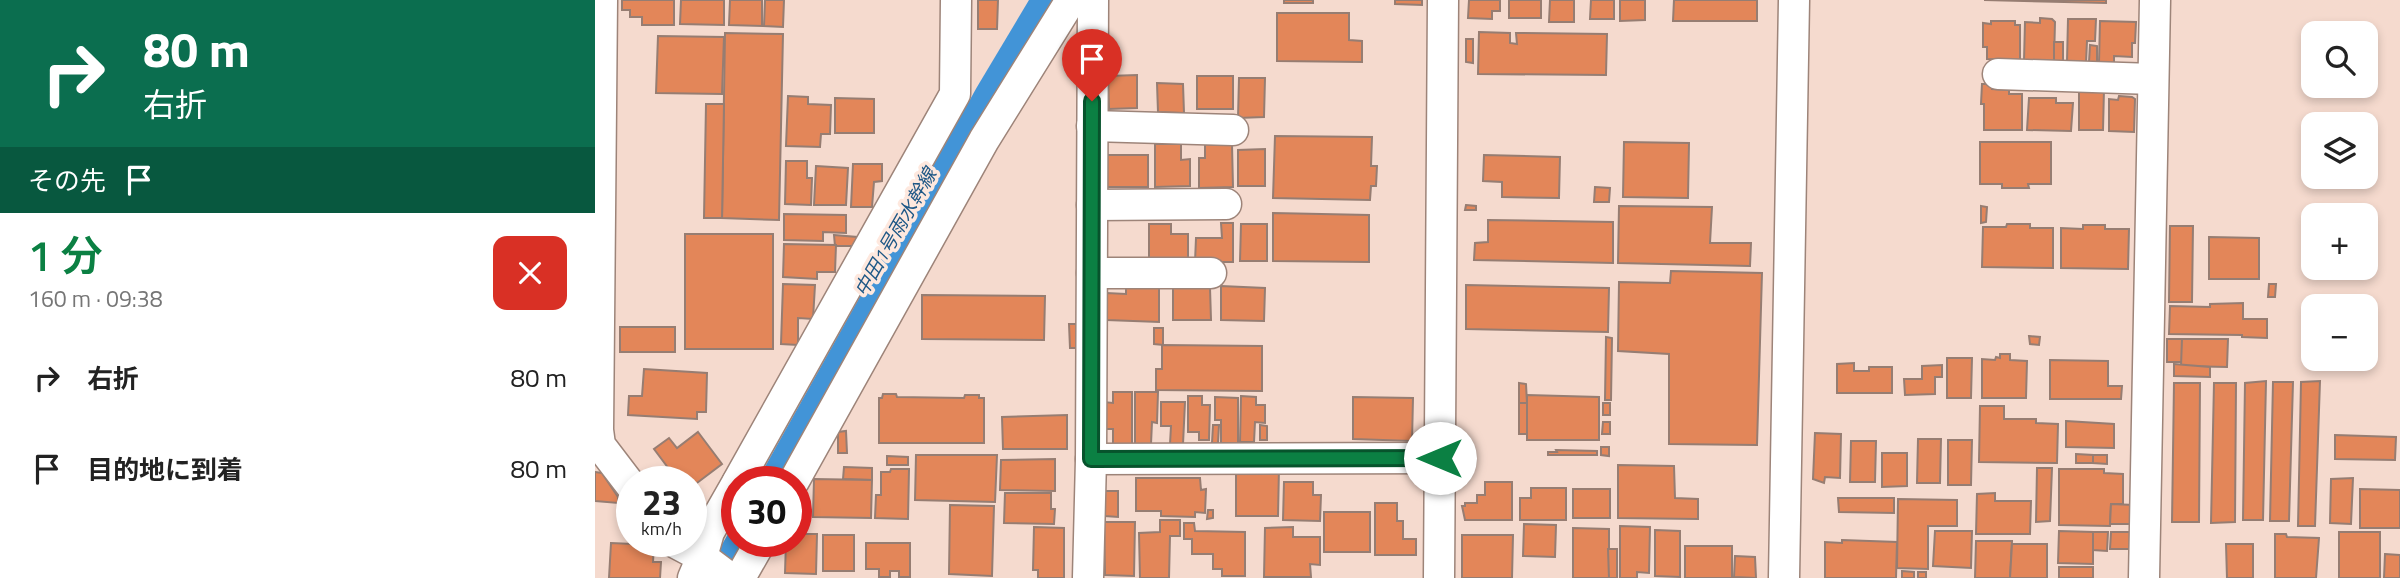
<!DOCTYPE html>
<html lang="ja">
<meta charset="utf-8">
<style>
body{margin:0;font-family:"Titillium Web","Noto Sans JP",sans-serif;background:#f2f2f2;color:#222;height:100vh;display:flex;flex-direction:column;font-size:26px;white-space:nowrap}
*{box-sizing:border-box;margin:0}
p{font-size:23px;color:#767676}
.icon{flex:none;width:38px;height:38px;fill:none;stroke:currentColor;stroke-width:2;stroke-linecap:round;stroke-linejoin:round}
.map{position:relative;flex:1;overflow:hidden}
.details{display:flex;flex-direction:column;background:#fff;width:595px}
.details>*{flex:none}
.guide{background:#0b6e4f;color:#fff;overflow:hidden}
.tools{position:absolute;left:1706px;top:21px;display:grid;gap:14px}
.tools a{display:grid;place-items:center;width:77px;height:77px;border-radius:14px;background:#fff;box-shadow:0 4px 10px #0003;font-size:35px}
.speed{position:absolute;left:21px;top:466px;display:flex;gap:14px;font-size:35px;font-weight:700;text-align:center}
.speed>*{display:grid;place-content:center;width:91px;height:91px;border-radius:50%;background:#fff;box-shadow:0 4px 10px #0003;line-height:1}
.speed small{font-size:18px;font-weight:400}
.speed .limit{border:10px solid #d22;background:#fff;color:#111}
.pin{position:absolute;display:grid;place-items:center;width:60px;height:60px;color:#fff;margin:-72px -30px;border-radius:50% 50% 50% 0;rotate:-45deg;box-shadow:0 0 7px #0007}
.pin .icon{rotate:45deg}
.me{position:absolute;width:77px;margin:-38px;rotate:270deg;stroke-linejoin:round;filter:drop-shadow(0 0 5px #0008)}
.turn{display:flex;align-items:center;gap:24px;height:147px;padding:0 28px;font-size:32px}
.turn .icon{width:91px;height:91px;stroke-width:2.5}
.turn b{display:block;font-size:49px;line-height:60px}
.then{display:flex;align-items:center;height:66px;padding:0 28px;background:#0003;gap:14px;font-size:26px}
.round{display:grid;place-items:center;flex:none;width:74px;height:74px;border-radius:14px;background:#f2f2f2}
.head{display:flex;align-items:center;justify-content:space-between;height:119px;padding:0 28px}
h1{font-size:42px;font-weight:600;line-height:52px;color:#0b8043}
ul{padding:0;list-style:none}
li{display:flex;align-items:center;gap:21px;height:91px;padding:0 28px}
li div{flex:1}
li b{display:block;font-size:26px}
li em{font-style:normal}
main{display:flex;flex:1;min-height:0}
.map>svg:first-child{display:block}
.water{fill:#4294d7}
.building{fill:#e38659;stroke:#967d72;stroke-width:2}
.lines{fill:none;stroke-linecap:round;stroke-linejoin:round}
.street-casing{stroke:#9d8479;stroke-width:33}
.street{stroke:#fff;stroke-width:30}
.route-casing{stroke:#07532c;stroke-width:18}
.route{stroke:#0b8043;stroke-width:12}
.labels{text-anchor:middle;stroke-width:7;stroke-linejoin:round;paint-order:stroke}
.water-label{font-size:19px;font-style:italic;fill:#1f5886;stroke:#fee8de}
</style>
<main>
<section class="details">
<div class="guide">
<div class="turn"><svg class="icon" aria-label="right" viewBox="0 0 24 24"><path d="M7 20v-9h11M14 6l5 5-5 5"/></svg><div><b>80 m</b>右折</div></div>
<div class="then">その先<svg class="icon" aria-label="arrive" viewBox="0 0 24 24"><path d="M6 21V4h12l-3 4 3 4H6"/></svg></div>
</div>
<div class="head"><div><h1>1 分</h1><p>160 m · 09:38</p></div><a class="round" style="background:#d93025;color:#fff"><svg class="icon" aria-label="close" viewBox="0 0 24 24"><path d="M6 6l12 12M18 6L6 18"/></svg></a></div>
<ul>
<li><svg class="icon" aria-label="right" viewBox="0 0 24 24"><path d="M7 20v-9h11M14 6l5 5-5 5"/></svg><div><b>右折</b></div><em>80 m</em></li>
<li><svg class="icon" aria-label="arrive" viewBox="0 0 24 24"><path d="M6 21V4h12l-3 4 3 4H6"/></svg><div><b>目的地に到着</b></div><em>80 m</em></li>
</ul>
</section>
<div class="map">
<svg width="1805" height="578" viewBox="0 0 1805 578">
<rect width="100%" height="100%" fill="#f5dace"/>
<g class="water">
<path d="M434,0H465L190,481H162L382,87Z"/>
<path d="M142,518V541H156L136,578H108Z"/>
</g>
<g class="building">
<path d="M27,0H79V25H47V17H35V10H27Z"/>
<path d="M86,0H129V25L85,24Z"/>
<path d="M135,0H167V26L134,25Z"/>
<path d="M170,0H189L188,27L169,26Z"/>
<path d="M383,0H403L402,29H383Z"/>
<rect x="689" y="0" width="29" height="3"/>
<path d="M800,0H827V5L800,4Z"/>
<path d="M874,0H905V11H897V19L873,18Z"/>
<rect x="914" y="0" width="32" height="18"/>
<path d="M955,0H979V22H954Z"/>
<path d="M996,0H1019V19H995Z"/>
<path d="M1025,0H1050V20L1025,21Z"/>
<path d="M1079,0H1162V21H1078Z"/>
<path d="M1389,0H1511V3Z"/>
<path d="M682,13H754V40L767,41V62L682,61Z"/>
<path d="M1445,18L1457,19L1460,22L1459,61H1429L1430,22L1445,23Z"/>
<path d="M1473,19H1501L1500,41H1492L1491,63L1472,62Z"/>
<path d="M1396,21H1420V25H1425V60L1392,59V47H1388V23L1396,24Z"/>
<path d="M1505,21L1541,22L1540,43H1537V57L1519,56V63L1504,62Z"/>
<path d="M884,32L915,33V43L922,44L921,33L1012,34L1011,75L883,74Z"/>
<path d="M130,33L188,34L184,220L127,218Z"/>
<path d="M63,36L129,37L127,94L61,93Z"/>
<path d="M871,39H878V63L871,62Z"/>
<rect x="1459" y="42" width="9" height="19"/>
<path d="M1495,45L1502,46V62H1494Z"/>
<path d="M542,75V108L514,109L513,76Z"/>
<rect x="602" y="76" width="36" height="33"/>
<path d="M644,78H670L669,117L643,118Z"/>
<path d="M562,83L588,84L589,113L563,112Z"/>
<path d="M1387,84H1397V89L1414,90V94H1427V130H1389V104H1386Z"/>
<path d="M1484,88L1509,89L1508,130H1484Z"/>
<path d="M193,96L213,97V104L236,105L235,134H226L225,147L191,146Z"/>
<path d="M1524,96L1537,97L1540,99L1539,132L1514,131V99L1523,100Z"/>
<path d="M240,98L279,99V133H240Z"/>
<path d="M1434,98H1461V103H1478L1476,131L1432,130Z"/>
<path d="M111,104H129L127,218H109Z"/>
<path d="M680,136L777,137L776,166H782L781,186H776L775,200L678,198Z"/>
<path d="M1029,142L1094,143L1093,198L1028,197Z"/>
<path d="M1385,142H1456V184H1433L1434,188H1407V184H1385Z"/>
<path d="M560,144H586V160L595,159V186L560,187Z"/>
<path d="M610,144L637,145L638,187L604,188V158H610Z"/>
<path d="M670,149V186H643V150Z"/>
<rect x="510" y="155" width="43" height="32"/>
<path d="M889,155L965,157L964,198L907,197V182L888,181Z"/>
<path d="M191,161H212V178H217L216,205L190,204Z"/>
<path d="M258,164H287V181L279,182L277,207H256Z"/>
<path d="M221,166L253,168L251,205H219Z"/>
<path d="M1000,187L1015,188L1014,202H999Z"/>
<path d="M871,205L881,206V210H870Z"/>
<path d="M1024,206L1117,207L1115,243H1156L1155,266L1023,263Z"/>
<path d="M1386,206L1392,207L1391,222L1386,223Z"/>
<path d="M678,213L774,215V262L678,261Z"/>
<path d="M189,214L251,215V233L228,232V241L189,240Z"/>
<path d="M893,220L1018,222V263L879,260L880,243L893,242Z"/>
<path d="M626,223H638V262H600L601,238H627Z"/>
<path d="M554,224H576V234H593V262H554Z"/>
<path d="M646,224H672V261H645Z"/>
<path d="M1412,224H1435V228H1458V268L1387,267L1388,227H1411Z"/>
<path d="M1488,225H1510V229H1534L1533,269L1466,268V228L1488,229Z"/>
<path d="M1575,226H1598L1597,302H1574Z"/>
<rect x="90" y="234" width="88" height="115"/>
<path d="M239,235L262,237L261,246H240Z"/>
<path d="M1614,237L1664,238V279H1614Z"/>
<path d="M189,244L241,245L240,272H222V279L188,277Z"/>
<path d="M1076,271L1167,273L1162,445L1074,444V354L1023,351L1024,282L1075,283Z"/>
<path d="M188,284L220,285L218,319L203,318V345L186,344Z"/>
<path d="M1674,284H1681L1680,297H1673Z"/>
<path d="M531,285L564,286V322L512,320V293L531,294Z"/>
<path d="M871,285L1014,288L1013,332L871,329Z"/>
<path d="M626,286L670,288L669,321L626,320Z"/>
<path d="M578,288H615L616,320H578Z"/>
<path d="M327,295L450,296L449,340L327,339Z"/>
<path d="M1648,303V319H1672V338L1647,337V335L1574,334L1575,306L1615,307V304Z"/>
<path d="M474,324H482V348H475Z"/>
<rect x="25" y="327" width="55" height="25"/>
<path d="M559,328H568V345L559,344Z"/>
<path d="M1434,336L1445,337L1444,345L1435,344Z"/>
<path d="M1011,337L1017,338L1016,400H1010Z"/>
<rect x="1572" y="339" width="15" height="23"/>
<path d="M1587,339H1633L1632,367L1586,366Z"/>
<path d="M567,345L667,346V391L561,390V369H567Z"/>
<path d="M1405,354H1415V360L1432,361L1431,398H1387V359L1400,360L1401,357L1405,358Z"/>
<path d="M1352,358H1377L1376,398H1352Z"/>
<path d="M1455,360L1513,361V386H1527L1526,399H1455Z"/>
<path d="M1259,363V371H1274V367H1297V393H1242V364Z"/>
<path d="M1579,364L1615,367V377L1579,376Z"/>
<path d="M1347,365V377H1340V394L1310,395L1309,379H1327V366Z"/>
<path d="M49,369L112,373L111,412H102V419L33,415L34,396H47Z"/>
<path d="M1671,381L1668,520H1648L1650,383Z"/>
<path d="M1725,381L1720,526H1703L1706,382Z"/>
<path d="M1678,382H1698L1694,521H1675Z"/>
<path d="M924,383L931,384L932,403H924Z"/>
<path d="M1579,383H1605L1604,522H1577Z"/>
<path d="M1619,383H1641L1640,522L1616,523Z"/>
<path d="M518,392H537V444H518V429H509V402L518,403Z"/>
<path d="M540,392H563L562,423L557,422L556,444H540Z"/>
<path d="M288,394H301L302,397L369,398L370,395H384V398H389V443H284V398H287Z"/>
<path d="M932,395L1004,397V440H932Z"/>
<path d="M593,396H607V405H615L614,440H604V432H593Z"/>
<path d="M646,396L661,397V405H670V423L660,422L659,442H645Z"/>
<path d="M620,397L643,398V444L626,443V420H620Z"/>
<path d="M758,397L818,398L817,441L758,439Z"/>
<path d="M566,402H590L588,444H575L576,426H566Z"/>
<rect x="924" y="403" width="8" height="31"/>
<rect x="1008" y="403" width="7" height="12"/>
<path d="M1385,406H1409V419H1441V423L1463,424L1462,463L1384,462Z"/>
<path d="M472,415V449H408L407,417Z"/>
<path d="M1471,421L1519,424V448L1471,447Z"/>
<path d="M1008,422H1015V434H1007Z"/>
<path d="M618,425H624L623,443H617Z"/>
<path d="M665,425L672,426V440H665Z"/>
<path d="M251,431L252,453H243V432Z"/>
<path d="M103,432L127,464L98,486L96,481H83L59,449L74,438L82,448Z"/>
<path d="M1220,433L1246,434L1245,478L1230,477L1229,483L1218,479Z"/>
<path d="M1740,435L1801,437L1800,460L1740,459Z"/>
<path d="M1323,439H1346L1345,483H1322Z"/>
<path d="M1353,440H1377L1376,485H1353Z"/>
<path d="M1256,441H1281L1280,482H1255Z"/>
<path d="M1006,447H1014V456L1006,455Z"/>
<path d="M961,450L1002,451V455H953V452H962Z"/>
<path d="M1287,453H1312V486L1287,487Z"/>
<path d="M1481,454L1498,455V463H1481Z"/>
<path d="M321,455H402L400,502L320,500Z"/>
<path d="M1498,455H1512V464L1498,463Z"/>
<path d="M292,456L313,457V465H292Z"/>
<path d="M460,459V491L405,490L406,460Z"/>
<path d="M1023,465L1079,466L1080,498L1103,499V519L1023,518Z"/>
<path d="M249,467L277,468V480L248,479Z"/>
<path d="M641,468H684L683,516H641Z"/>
<path d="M1442,468H1457L1455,521L1441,522Z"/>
<path d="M296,469H314L313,519L280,518L281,495H286V472H295Z"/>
<path d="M1464,469H1509V473L1528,474V504H1516L1515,526L1464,525Z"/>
<path d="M0,472L7,473L23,497V503L0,501Z"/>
<path d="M541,478H605L606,490L611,489L610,513L600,512V517L566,516V511H541Z"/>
<path d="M1758,478L1756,524L1735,523L1736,479Z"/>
<path d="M219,479L277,480L276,518L218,517Z"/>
<path d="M689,482H718V495H726L725,521L688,520Z"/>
<path d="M890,482H917V520H870L867,506H870V503H882V495H890Z"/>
<path d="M936,488H971V520H925V498H936Z"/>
<rect x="978" y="489" width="37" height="29"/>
<path d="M1765,489L1805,490V528H1765Z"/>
<path d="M510,491H523V517L510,516Z"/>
<path d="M410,493H456V509H460L459,524L409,523Z"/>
<path d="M1400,493V501H1436L1435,534H1381L1382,494Z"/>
<path d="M1243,498H1299V513L1244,512Z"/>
<path d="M1303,499L1362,500V526H1333V569L1302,568Z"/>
<path d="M780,503H802V521H808V539H821V555H780Z"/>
<path d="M1516,504L1539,505L1538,524H1515Z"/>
<path d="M355,505L399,506L397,576L354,574Z"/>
<path d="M613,510H618V518L612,519Z"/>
<rect x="729" y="512" width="46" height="40"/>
<path d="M565,520H585V536H575L574,578H545L544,533L565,532Z"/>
<path d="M509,522H540L539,576L510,575Z"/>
<path d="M589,523H599L600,531L650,532V576H627V569H618V554H597V539H589Z"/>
<path d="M929,524L961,525L960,557L928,556Z"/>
<path d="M1025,526L1055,527L1054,573L1042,572V578H1025Z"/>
<path d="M439,527L469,528V578H443V570H438Z"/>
<path d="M698,527V537H725V565L715,564L716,577H669L670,528Z"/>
<path d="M978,528L1014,529V578H978Z"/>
<path d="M1060,530L1085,531V577L1060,576Z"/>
<path d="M1340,531H1377L1376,568L1338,566Z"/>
<path d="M1464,531L1498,532V564L1463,563Z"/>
<path d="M1498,532H1513L1512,551L1498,550Z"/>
<path d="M1516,532H1539L1538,549H1515Z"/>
<rect x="1744" y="532" width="41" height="46"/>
<path d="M201,534H222L221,574L190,573L191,541H201Z"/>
<path d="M1680,534H1691L1692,537L1724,538L1721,578H1680Z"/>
<rect x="228" y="535" width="31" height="36"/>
<path d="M867,535H918L917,578H867Z"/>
<path d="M1247,540L1302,542L1301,578H1230V542L1247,543Z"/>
<path d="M1381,541H1417L1415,578H1380Z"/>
<path d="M16,543L59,545L58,562H66L65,578H14Z"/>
<path d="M271,543H315V577H304V571H295V577H284V569H271Z"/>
<path d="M1417,544H1452V578H1415Z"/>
<path d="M1631,544H1658V578H1632Z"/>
<rect x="1090" y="546" width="47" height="32"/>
<path d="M1013,549H1022V578H1014Z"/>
<path d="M1790,554L1805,555V578H1789Z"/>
<path d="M1140,556L1160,557L1161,578L1139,577Z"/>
<rect x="1464" y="567" width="34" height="11"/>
<path d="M1307,571L1319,572V578H1307Z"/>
<rect x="1323" y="572" width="8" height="6"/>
</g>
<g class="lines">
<defs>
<g id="street">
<path d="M7,0L3,430L5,445L37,487"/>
<path d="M1403,74L1558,79"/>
<path d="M497,126L638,130"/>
<path d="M497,205L631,204"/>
<path d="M497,273H616"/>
<path d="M496,459L845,458"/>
<path d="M143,481L360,94L361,0"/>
<path d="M199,481L389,140L476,0"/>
<path d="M77,541L107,557L135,578"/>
<path d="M98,578L107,557L114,532L142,483"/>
<path d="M145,578L166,541"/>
<path d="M493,578L496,459L498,0"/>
<path d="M844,578L848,0"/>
<path d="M1189,578L1199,0"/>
<path d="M1549,578L1560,0"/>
</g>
</defs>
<use href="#street" class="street-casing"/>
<use href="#street" class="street"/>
</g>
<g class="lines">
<defs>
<path id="route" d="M497,101L496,459L845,458"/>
</defs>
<use href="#route" class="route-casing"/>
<use href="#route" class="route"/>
</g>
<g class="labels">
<g class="water-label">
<text transform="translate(300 232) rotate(-60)" y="7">中田1号雨水幹線</text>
</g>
</g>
</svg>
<div class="tools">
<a><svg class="icon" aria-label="search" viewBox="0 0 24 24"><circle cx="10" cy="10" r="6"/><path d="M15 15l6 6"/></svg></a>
<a><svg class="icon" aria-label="layers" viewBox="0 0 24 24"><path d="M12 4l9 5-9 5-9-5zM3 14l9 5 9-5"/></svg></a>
<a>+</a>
<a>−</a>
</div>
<div class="speed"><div>23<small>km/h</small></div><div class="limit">30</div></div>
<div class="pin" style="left:497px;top:101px;background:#d93025"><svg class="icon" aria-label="arrive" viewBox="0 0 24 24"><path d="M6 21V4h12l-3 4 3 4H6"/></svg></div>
<svg class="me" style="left:845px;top:458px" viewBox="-20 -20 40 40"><circle r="19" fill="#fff"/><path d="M0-13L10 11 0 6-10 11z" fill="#0b8043"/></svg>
</div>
</main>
